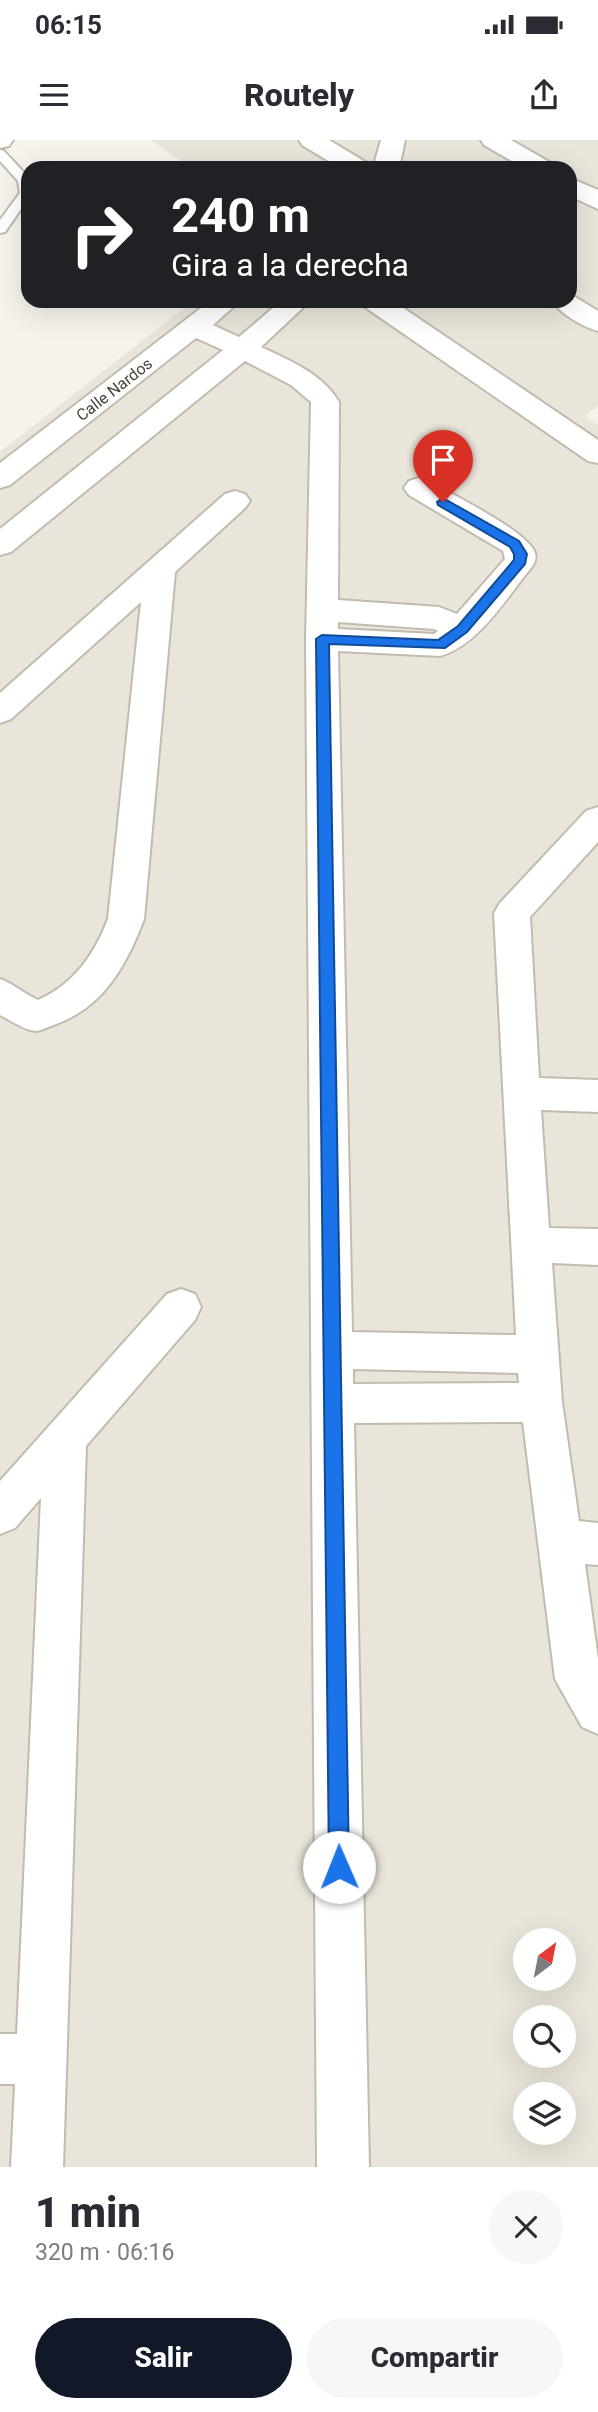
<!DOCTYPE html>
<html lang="es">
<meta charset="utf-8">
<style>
body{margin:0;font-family:Roboto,sans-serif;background:#f7f7f7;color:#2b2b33;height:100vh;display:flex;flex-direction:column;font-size:26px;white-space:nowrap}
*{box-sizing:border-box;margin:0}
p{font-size:23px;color:#7c7c81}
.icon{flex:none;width:38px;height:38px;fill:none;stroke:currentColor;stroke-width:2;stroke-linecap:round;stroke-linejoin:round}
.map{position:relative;height:2027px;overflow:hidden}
.drawer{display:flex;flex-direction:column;background:#fff;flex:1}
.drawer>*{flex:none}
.top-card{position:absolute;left:21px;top:21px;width:556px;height:147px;border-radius:21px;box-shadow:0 7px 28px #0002;background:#202124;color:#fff;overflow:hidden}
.needle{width:46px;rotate:32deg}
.fabs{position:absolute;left:513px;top:1788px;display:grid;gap:14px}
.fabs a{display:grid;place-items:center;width:63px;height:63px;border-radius:50%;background:#fff;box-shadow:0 7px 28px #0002;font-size:35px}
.pin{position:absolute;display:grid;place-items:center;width:60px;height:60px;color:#fff;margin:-72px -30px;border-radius:50% 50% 50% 0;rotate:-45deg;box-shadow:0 0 7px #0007}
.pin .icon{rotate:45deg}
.me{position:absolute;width:77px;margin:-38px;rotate:359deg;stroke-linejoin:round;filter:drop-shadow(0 0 5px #0008)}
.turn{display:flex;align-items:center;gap:24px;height:147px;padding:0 35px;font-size:32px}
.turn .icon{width:91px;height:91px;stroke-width:2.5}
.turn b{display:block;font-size:49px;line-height:60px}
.round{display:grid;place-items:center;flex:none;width:74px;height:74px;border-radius:37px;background:#f7f7f7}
.summary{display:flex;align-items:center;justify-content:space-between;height:119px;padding:0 35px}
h1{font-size:42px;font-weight:800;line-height:52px}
.button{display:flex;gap:14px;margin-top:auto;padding:14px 35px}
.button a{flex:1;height:80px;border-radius:42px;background:#111827;color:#fff;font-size:28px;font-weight:800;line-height:80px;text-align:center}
.button a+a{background:#f7f7f7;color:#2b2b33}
.status{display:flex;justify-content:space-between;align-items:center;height:49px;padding:0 35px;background:#fff;direction:ltr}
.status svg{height:19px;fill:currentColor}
header{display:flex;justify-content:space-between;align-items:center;height:91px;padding:0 35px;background:#fff;font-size:32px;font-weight:800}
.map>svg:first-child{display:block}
.residential{fill:#eae5da;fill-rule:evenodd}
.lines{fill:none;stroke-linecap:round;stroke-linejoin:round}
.lane-casing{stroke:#c2bbae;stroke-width:4}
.street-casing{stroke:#c2bbae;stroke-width:4}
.lane{fill:#fff;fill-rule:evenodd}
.street{fill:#fff;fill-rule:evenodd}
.route{fill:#1a73e8;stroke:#114b97;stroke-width:2}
.labels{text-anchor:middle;stroke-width:5;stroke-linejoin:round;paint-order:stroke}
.far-street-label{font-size:16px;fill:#4b4439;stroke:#fff}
</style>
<div class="status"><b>06:15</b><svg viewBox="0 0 49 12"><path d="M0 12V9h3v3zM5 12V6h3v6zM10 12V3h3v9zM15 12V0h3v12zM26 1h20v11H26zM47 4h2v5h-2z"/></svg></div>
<header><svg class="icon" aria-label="menu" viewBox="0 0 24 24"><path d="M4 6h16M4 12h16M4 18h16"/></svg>Routely<svg class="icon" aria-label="share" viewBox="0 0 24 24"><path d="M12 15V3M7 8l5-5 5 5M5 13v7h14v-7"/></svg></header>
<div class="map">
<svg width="598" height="2027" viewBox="0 0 598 2027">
<rect width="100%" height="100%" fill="#f6f3ec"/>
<path class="residential" d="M150,0H598V266L585,276L598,285V2027H0V312L193,161H570V28H191ZM525,1801H564V1839H525ZM525,1878H564V1916H525ZM525,1955H564V1993H525Z"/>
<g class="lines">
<defs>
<path id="lane" d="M0,10L4,11L28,37V59L5,92L0,93V80L20,53L18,41L0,21Z"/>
<g id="street">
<path d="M0,0H13L9,6L0,8Z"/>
<path d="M299,0H329L367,23L371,28H340L302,5Z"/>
<path d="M381,0H405L399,28H373Z"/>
<path d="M481,0H511L551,23L555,28H524L484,5Z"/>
<path d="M570,38L598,50V69L570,56Z"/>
<path d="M570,154L598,171V191C583,187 561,174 552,161H570Z"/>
<path d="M210,161H240L213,185L239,197L281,161H310L261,207C289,220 323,234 339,262L338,460L439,467L457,474L505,419L503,411L409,355L404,348L409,341L419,338L429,341C451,354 529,392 535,413C537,419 534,424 531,428C506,458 479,505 440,516L338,511L352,1192L516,1195L494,773L500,763L586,671L598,667V702L530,777L539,938L598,940V972L541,970L549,1088L598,1089V1125L552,1123L562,1262L579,1381L598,1383V1425L585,1424L598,1519V1594L582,1587L555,1539L523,1282L354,1283L369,2027H317L306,499L311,262L291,245L245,221L11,412L0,415V389L223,210L196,198L10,345L0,348V323ZM338,482L434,489L438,491L434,494L338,489ZM353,1229L518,1233L519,1243L353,1244Z"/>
<path d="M362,161H393L598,300V323L588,321L365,167Z"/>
<path d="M235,351L245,354L250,361L245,368L175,432L144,779C127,824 104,867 56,884C50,886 41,891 35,891C24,890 10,880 0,875V839C14,844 24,854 38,860C74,844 94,815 108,779L141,462L11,579L0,583V553L225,354Z"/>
<path d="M181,1149L195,1154L201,1167L195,1180L86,1306L63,2027H11L15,1944H0V1894H17L41,1358L15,1388L0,1394V1341L167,1154Z"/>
</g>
</defs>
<use href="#lane" class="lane-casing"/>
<use href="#street" class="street-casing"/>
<use href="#lane" class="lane"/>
<use href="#street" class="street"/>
</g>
<path class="route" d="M443,358L519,401L527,414L525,424L467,492L445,508L329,504L349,1727L346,1734L339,1737L332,1734L329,1727L316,499L322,495L438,500L458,486L514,420V414L510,407L438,365L437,362Z"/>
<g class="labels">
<g class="far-street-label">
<text transform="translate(114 249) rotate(-38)" y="6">Calle Nardos</text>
</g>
</g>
</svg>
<div class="fabs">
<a><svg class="needle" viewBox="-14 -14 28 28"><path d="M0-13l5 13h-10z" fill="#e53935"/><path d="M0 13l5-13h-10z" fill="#7c7c81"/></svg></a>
<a><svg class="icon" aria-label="search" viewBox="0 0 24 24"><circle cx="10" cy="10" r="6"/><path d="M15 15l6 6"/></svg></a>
<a><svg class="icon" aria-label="layers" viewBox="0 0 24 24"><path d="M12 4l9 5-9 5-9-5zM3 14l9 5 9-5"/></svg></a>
</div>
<div class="pin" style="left:443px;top:362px;background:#d93025"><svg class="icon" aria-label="arrive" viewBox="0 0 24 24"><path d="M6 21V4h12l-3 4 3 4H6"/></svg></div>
<svg class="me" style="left:339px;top:1727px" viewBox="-20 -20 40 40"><circle r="19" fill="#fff"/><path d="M0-13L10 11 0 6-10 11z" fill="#1a73e8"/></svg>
<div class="top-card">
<div class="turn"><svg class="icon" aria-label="right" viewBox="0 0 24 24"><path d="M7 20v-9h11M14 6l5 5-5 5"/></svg><div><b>240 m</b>Gira a la derecha</div></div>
</div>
</div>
<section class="drawer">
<div class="summary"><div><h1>1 min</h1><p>320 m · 06:16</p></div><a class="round"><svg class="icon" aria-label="close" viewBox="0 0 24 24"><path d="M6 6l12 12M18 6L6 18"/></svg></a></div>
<div class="button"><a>Salir</a><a>Compartir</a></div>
</section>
